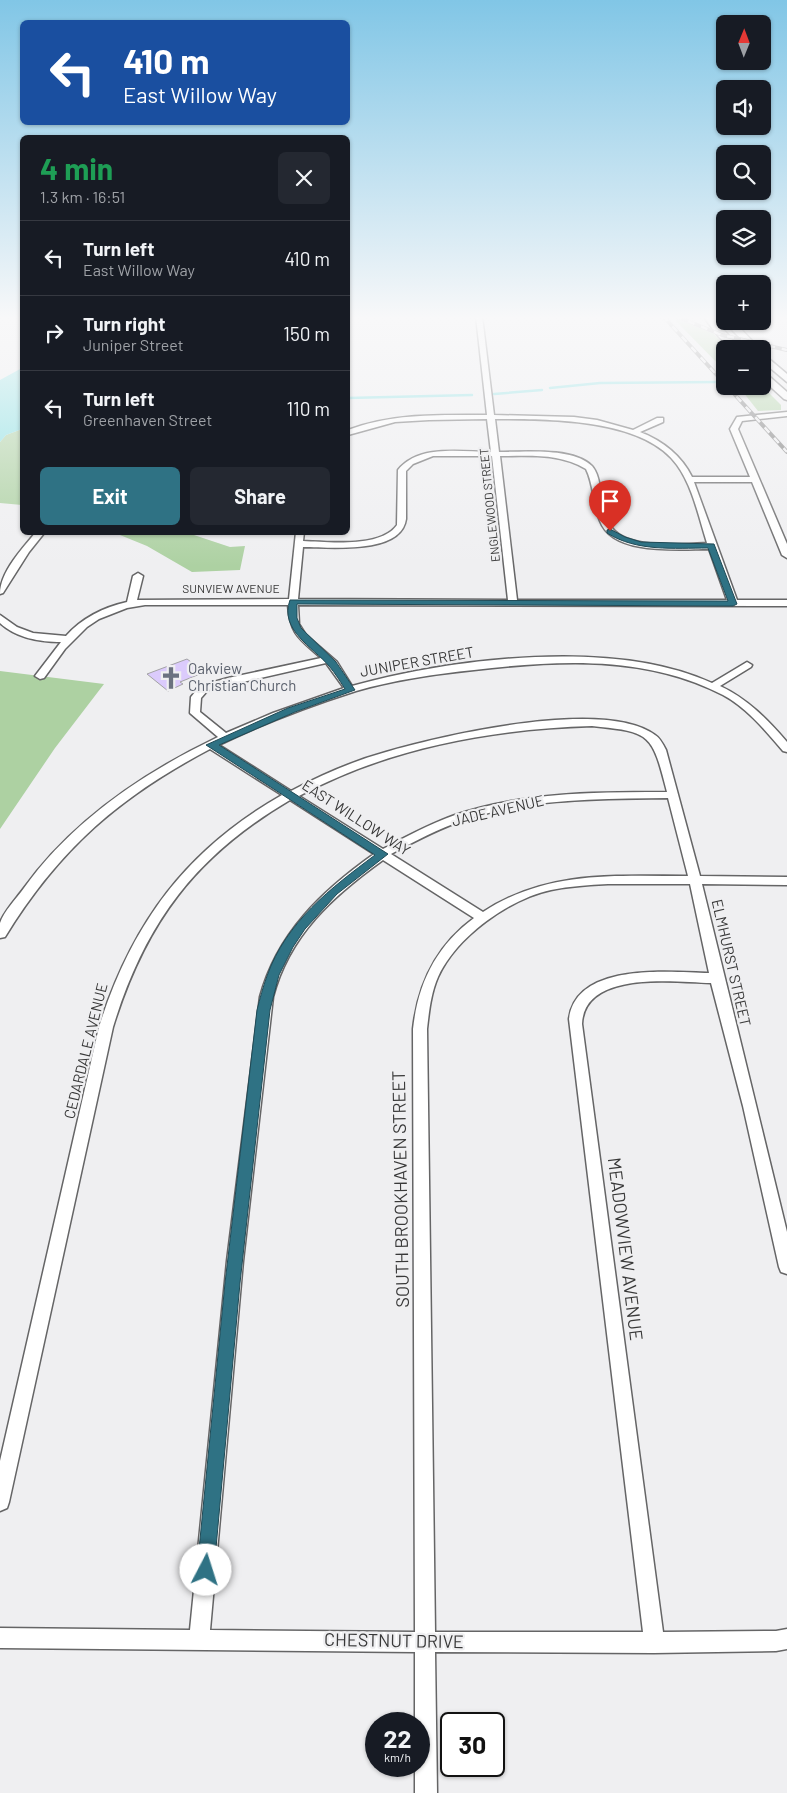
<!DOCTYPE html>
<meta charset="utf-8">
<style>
body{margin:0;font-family:Barlow,sans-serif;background:#242831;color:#f1f3f6;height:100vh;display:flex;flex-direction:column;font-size:19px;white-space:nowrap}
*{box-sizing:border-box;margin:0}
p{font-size:16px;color:#9ea1a6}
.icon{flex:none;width:28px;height:28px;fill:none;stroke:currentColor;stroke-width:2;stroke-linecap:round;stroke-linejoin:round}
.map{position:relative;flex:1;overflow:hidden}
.panel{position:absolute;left:20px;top:135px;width:330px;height:400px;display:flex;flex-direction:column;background:#171b24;border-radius:8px;box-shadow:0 1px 4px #0004}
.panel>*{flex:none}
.banner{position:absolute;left:20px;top:20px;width:330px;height:105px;border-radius:8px;box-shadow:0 1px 4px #0004;background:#1a4fa0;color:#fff;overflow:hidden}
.needle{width:32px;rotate:1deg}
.buttons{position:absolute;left:716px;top:15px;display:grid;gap:10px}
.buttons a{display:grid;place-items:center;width:55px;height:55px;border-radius:8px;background:#171b24;box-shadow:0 1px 4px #0004;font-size:25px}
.speed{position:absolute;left:365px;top:1712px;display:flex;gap:10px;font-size:25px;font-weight:700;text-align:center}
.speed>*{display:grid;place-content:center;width:65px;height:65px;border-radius:50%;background:#171b24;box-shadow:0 1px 4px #0004;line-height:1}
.speed small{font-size:12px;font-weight:400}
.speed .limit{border:2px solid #111;border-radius:8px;background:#fff;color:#111}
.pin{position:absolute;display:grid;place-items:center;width:42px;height:42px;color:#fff;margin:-51px -21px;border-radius:50% 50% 50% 0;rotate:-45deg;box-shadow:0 0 5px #0007}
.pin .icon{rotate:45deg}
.me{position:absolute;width:55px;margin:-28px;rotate:5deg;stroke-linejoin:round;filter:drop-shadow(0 0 4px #0008)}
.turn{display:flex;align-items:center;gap:18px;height:105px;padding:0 20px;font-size:22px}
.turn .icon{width:65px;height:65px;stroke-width:2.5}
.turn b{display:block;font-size:35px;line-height:42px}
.round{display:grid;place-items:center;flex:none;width:52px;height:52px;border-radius:8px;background:#242831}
.summary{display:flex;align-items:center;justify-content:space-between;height:85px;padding:0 20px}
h1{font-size:30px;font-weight:700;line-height:38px;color:#1e9e55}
.cta{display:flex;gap:10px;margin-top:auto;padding:10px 20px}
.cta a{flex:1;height:58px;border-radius:8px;background:#2f7284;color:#fff;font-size:20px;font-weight:700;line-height:58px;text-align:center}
.cta a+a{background:#242831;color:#f1f3f6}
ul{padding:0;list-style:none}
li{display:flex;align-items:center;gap:15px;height:75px;padding:0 20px;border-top:1px solid #363941}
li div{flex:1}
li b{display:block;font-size:19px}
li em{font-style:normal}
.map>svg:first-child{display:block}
.green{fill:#add1a2}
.water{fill:#87e1e3}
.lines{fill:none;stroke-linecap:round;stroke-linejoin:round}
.stream{stroke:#87e1e3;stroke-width:2.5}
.building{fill:#dbcbfc;stroke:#a3a3a5}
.minor-casing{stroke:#656566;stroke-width:3}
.major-casing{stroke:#656566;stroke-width:3}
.minor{fill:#fff;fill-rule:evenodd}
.major{fill:#fff;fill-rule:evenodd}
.rail-casing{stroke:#797979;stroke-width:4}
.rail{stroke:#efeff1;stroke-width:2.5;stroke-dasharray:7;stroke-linecap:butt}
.route{fill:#2f7284;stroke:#1f4a56}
.labels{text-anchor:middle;stroke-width:4.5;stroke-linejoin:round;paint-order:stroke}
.far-street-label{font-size:12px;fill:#393939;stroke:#efeff1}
.street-label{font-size:15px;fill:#393939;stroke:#efeff1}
.worship-label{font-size:15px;fill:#5b616d;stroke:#efeff1;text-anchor:start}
.near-street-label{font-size:18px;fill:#393939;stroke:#efeff1}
</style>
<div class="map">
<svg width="787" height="1793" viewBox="0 0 787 1793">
<rect width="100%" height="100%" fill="#efeff1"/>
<g class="green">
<path d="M677,319L714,334L727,349H725V371L676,321Z"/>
<path d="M743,386H762L781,405V410L758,411L743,392Z"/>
<path d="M22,429V505L0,503V442L6,435Z"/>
<path d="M115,533H188L230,547L245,546L240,570L192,572L147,546Z"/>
<path d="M0,671L104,684L55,748L0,829Z"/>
</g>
<path class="water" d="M22,368V429L6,435L0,442V380Z"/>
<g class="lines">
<g class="stream">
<path d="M550,388L600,383L719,382"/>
<path d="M494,394L542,390"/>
<path d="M348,398L472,395"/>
</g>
</g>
<path class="building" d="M187,659L205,672L180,682L183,684L168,691L147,674Z"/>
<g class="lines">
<defs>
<g id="minor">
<path d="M476,316H482L494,415L574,417L597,420L633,430L657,418H663V422L640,432C663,441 681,455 692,477H750L730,429L737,417L787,412V416L742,421L738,429L787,544V558L782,555L752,482H694L737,600H787V606L298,605L299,624L306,635L337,662L352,686C454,658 614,638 712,683L747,662L752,665L751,667L720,686C748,699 768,720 787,742V752L783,751C765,730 747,708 723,695C646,655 558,660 474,670C435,674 394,680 356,691C309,706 262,724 219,745L291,791C321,775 353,761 386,752C444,735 604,698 655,735C660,738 663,744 666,750L700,876L787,877V885L702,884L787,1232V1274L781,1272L779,1267L743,1106L711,983C675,982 584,970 582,1024L663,1632L776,1631L787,1629V1649L776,1651L654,1653L435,1652L437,1793H415V1766H419V1724H415V1652L0,1648V1628L190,1630L227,1261L260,997C277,933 322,891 374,854L290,800C195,856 145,923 113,1027L9,1502L7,1508L0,1511V1461L99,1027C132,923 186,850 282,795L210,749C119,797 59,849 5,937L0,938C0,934 0,927 0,923C4,911 16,899 24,888C73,820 143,773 218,737L190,713L191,697L200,686L228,678L321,658C300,639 290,635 288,605H145L127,608L99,619L87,627L65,649L44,678L40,679L35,676L61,642C40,642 16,638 0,623V615L17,627L33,633L66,636C82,618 104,607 127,602L133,576L138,573L143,576L137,600L289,599L296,532H304L303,541C328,542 381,548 397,525L398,470C419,444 461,452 491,452L487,419L429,420L395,422L348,435V430C392,413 439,415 487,415ZM495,419C547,419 644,418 677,465C693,487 699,518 707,543C682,544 629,550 612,528C606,521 605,511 603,503C600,492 600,475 592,466C573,447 524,452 499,452ZM433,456H492L508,600L298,599L303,547C330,547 401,555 406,519V471L413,464ZM500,456C530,456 559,453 586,469C594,485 593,505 600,521C613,556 679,549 709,549L727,600H517ZM326,663L344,688L273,713L226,733L200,712L201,698L208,690ZM592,726C652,732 652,734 667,792C596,792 523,792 455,815C430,824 407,836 383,849L299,796C388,748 492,729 592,726ZM668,798L688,876C615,876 547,870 483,912L391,854C415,841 438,829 464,820C529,798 601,799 668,798ZM383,860L474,918C436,946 418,983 413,1029L415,1632L210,1630L243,1261L273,997C289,935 333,896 383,860ZM608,884H690L709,973C669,972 576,962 569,1019L643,1632H435L427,1029C429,1011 431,993 438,977C456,937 509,899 551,890C570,886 589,885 608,884Z"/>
<path d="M36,532H45L29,552L3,593L0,594C0,572 22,549 36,532Z"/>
</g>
<g id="major">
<path d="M703,316H711L741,349H732L719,337Z"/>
<path d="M725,319V321H733L760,349H751L725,323Z"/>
<path d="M762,353L787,374V382L762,361Z"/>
<path d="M762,370L787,392V400L784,399L762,379Z"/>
</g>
</defs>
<use href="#minor" class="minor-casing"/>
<use href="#major" class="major-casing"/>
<use href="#minor" class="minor"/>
<use href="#major" class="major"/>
<defs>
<g id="rail">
<path d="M663,316L725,384"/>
<path d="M675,316L722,335L787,350"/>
<path d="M727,386L787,452"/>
</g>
</defs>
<use href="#rail" class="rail-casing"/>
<use href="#rail" class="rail"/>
</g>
<linearGradient id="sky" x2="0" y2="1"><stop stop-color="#81c6e6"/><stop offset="0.56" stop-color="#f8f8f9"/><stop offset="1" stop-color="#f8f8f9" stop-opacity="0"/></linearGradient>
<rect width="787" height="567" fill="url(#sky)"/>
<path class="route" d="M610,529L625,537L641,542L714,544L737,604L733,606L297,604V618L301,628L336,662L355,690L295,712L219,745L388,854L337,894L305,929L293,947L279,975L270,1010L240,1283L214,1570L212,1576L206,1579L199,1576L197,1570L225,1283L257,1010C260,998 263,987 267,976C286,922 331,888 375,855L206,745L288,708L345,689C340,681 335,673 329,666C313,647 279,630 290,600L728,601L708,548C674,548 637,552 607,533V530Z"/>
<defs>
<symbol id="church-bare" viewBox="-9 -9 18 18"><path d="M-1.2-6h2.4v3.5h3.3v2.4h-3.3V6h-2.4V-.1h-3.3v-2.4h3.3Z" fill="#6b7280" stroke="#efeff1" stroke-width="2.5" paint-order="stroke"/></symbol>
</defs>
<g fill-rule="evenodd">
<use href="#church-bare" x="155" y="662" width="32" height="32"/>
</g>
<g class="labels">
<g class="far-street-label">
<text transform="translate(490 505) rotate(-96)" y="4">ENGLEWOOD STREET</text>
<text x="231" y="593">SUNVIEW AVENUE</text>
</g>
<g class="street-label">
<text transform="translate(417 662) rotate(-10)" y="5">JUNIPER STREET</text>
<text transform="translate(498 811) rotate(-13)" y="5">JADE AVENUE</text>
<text transform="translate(356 818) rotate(33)" y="5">EAST WILLOW WAY</text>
<text transform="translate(731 963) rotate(77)" y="5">ELMHURST STREET</text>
<text transform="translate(86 1051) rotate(-76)" y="5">CEDARDALE AVENUE</text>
</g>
<g class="worship-label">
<text x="188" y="674">Oakview<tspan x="188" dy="17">Christian Church</tspan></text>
</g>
<g class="near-street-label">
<text transform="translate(401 1189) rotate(-91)" y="6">SOUTH BROOKHAVEN STREET</text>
<text transform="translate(625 1249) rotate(83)" y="6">MEADOWVIEW AVENUE</text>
<text transform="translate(394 1641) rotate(1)" y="6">CHESTNUT DRIVE</text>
</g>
</g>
</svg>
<div class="buttons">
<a><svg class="needle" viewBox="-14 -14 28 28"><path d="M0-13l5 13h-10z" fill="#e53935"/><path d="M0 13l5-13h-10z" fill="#9ea1a6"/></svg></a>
<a><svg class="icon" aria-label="sound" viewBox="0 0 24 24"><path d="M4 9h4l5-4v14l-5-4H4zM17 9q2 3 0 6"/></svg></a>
<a><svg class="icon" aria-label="search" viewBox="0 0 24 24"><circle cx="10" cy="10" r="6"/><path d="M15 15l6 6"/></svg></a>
<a><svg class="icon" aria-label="layers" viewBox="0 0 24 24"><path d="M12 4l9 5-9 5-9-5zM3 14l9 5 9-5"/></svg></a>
<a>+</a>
<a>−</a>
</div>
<div class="speed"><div>22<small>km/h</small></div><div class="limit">30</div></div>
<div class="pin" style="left:610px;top:531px;background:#d93025"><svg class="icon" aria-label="arrive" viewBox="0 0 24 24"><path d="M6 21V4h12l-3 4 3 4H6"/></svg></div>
<svg class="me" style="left:206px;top:1570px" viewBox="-20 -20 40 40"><circle r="19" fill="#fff"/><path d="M0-13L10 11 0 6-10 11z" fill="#2f7284"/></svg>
<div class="banner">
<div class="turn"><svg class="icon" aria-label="left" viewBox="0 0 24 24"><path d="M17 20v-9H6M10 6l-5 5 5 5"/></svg><div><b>410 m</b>East Willow Way</div></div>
</div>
<section class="panel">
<div class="summary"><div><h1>4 min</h1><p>1.3 km · 16:51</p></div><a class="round"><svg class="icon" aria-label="close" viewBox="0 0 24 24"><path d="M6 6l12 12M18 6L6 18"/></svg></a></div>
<ul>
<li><svg class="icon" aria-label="left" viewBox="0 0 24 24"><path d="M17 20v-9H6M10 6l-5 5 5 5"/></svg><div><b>Turn left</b><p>East Willow Way</p></div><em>410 m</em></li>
<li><svg class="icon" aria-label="right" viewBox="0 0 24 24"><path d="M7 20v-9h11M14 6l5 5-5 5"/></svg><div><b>Turn right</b><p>Juniper Street</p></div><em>150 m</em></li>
<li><svg class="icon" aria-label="left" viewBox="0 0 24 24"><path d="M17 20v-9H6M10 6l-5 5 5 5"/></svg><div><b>Turn left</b><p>Greenhaven Street</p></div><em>110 m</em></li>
</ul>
<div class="cta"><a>Exit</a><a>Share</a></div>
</section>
</div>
